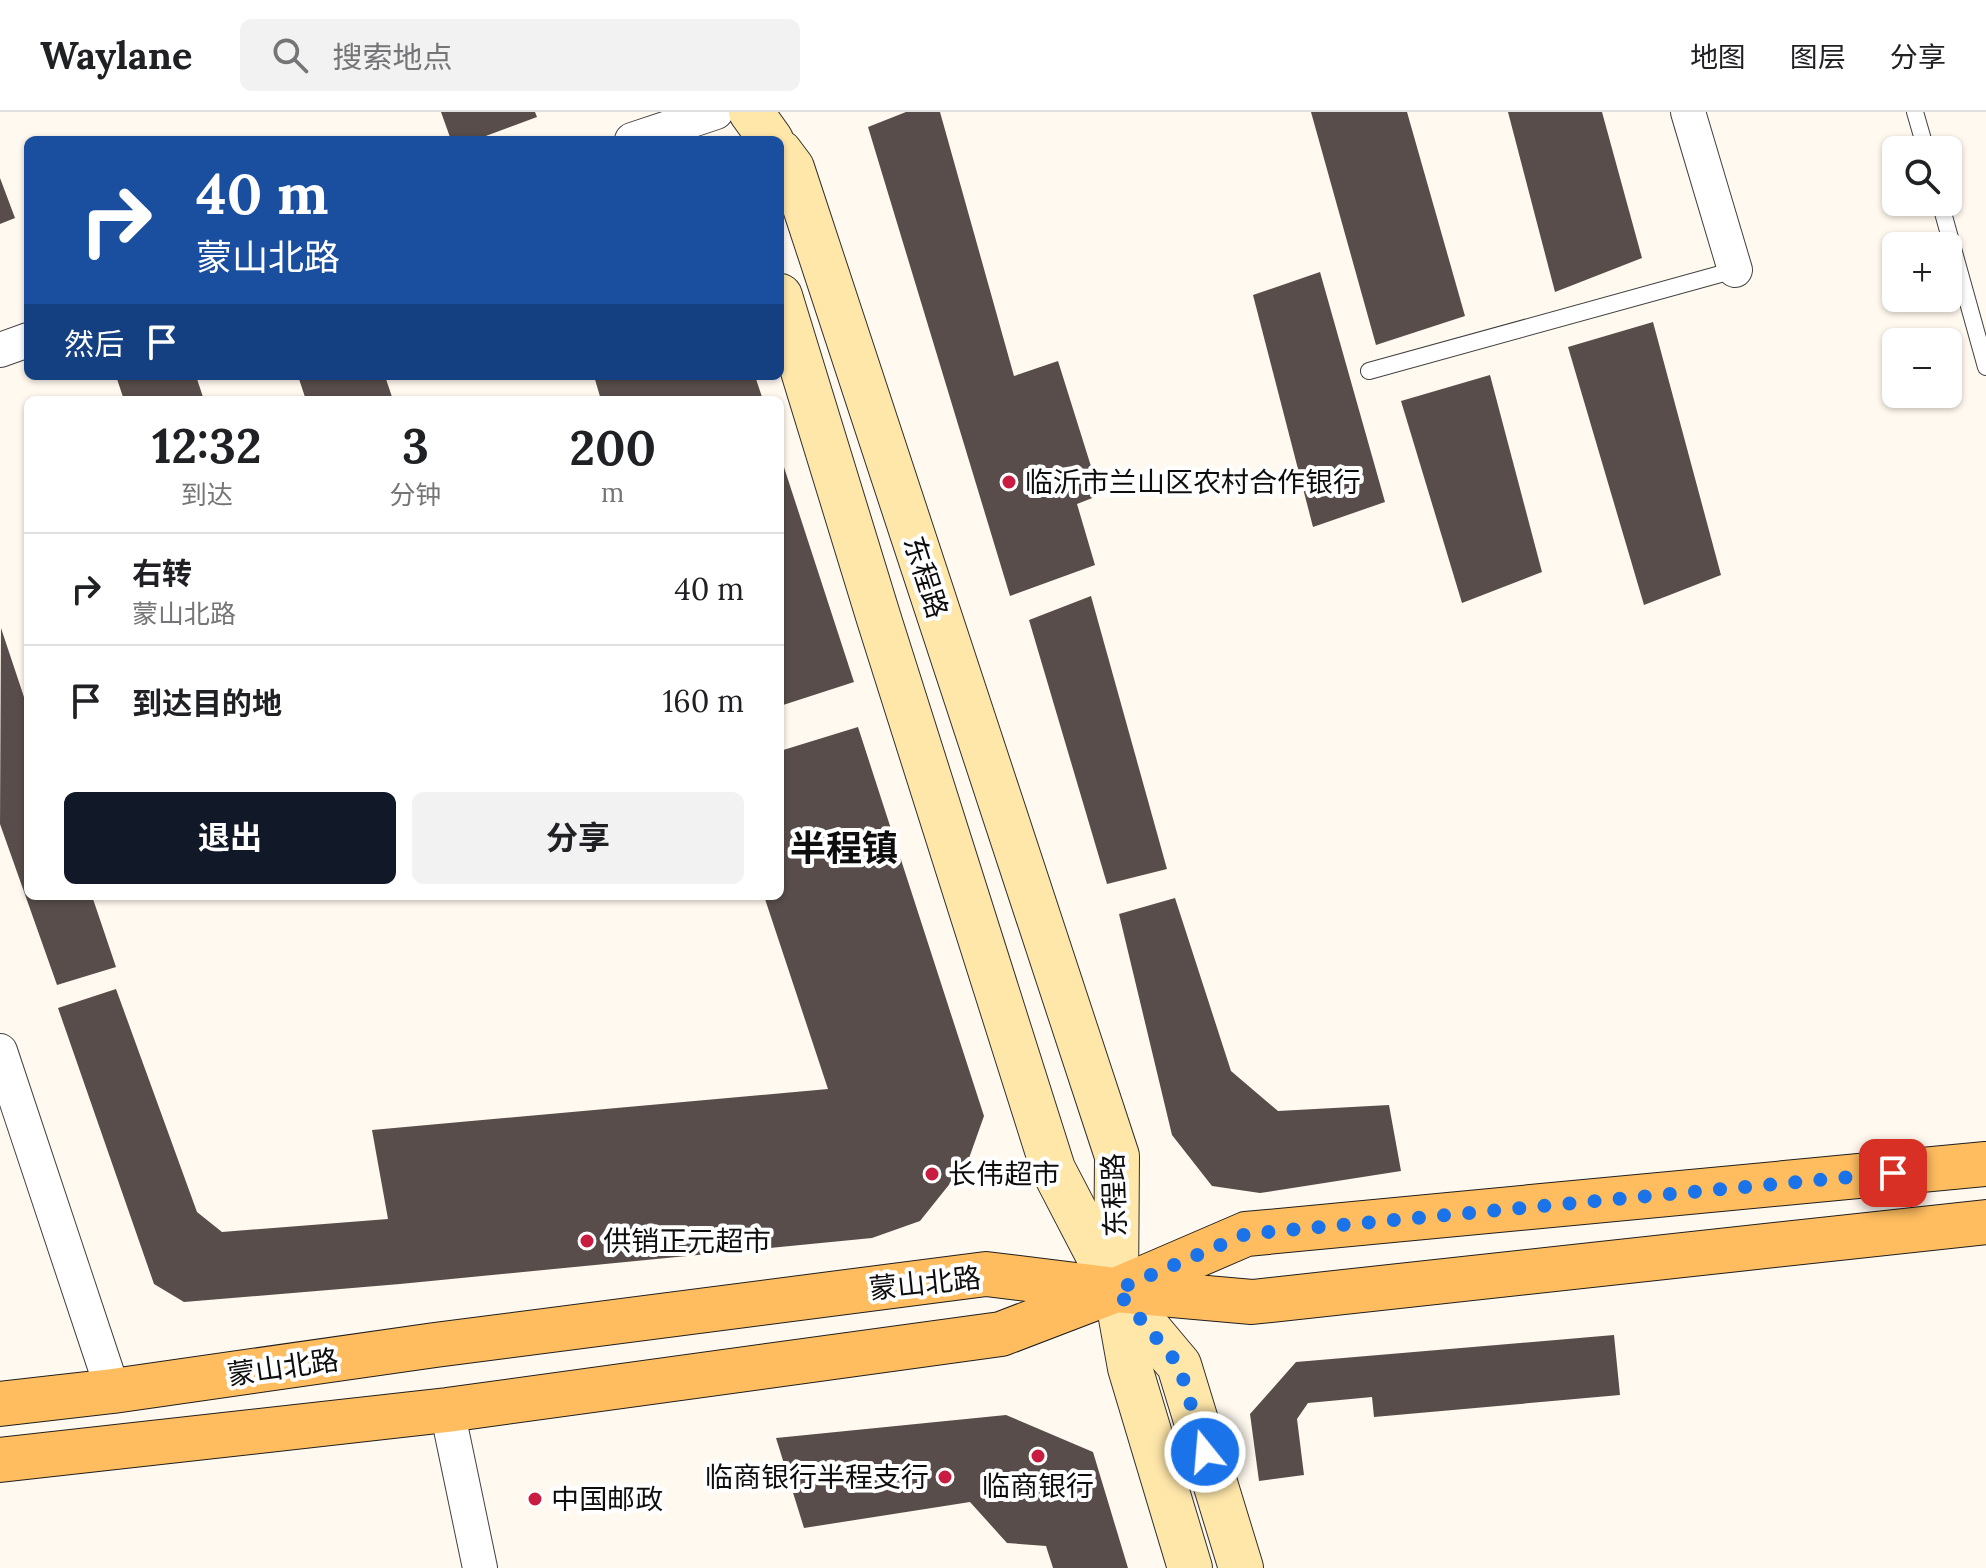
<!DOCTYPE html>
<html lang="zh">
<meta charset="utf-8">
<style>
body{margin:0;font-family:Lora,"Noto Sans SC",serif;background:#f2f2f2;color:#202124;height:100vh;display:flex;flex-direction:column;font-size:30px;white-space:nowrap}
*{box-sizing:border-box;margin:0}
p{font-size:26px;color:#757577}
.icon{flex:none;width:44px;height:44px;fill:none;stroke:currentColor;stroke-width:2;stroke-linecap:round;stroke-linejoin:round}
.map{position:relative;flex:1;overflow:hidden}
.sheet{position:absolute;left:24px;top:284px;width:760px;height:504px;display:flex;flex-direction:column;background:#fff;border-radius:12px;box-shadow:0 2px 6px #0004}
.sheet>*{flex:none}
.guide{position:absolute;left:24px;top:24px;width:760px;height:244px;border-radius:12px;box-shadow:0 2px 6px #0004;background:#1a4fa0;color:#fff;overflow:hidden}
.controls{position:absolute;left:1882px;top:24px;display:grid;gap:16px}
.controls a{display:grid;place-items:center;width:80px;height:80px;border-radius:12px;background:#fff;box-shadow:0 2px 6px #0004;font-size:40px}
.pin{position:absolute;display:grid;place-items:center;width:68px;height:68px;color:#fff;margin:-34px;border-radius:16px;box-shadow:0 4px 12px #0006}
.me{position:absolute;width:88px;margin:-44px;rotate:343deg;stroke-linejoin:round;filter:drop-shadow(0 0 6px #0008)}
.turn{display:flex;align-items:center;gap:28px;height:168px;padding:0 40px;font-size:36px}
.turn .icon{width:104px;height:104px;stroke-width:2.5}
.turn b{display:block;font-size:56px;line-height:68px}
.then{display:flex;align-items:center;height:76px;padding:0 40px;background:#0003;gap:16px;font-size:30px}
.eta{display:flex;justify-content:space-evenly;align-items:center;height:136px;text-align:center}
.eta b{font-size:48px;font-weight:700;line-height:56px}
.action{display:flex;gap:16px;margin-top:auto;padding:16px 40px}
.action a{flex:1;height:92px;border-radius:12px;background:#111827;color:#fff;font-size:32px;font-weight:700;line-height:92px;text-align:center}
.action a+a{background:#f2f2f2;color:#202124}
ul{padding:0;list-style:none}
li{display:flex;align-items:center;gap:24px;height:112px;padding:0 40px;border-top:2px solid #e0e0e0}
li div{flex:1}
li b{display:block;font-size:30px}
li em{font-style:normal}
header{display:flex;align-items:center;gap:48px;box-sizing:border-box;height:112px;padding:0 40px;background:#fff;border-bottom:2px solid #e0e0e0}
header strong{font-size:38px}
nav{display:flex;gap:44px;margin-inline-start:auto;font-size:28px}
.search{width:560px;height:72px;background:#f2f2f2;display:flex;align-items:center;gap:20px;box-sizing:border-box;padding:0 28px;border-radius:12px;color:#757577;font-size:30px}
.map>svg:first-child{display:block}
.building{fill:#584d4a}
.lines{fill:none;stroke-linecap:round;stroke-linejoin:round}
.lane-casing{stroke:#414141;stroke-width:18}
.street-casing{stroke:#414141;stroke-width:36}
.secondary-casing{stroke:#303030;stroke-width:46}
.primary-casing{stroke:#1f1f1f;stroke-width:46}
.lane{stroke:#fff;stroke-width:16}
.street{stroke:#fff;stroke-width:34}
.secondary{stroke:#ffe7aa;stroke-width:44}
.primary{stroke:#ffbd5f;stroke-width:44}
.route{stroke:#1a73e8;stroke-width:14;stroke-dasharray:0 25.2}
.poi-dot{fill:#c81c41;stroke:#fff;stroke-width:3}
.labels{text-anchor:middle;stroke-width:8;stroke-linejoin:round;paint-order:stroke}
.poi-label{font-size:28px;fill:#0e0e0e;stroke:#fff;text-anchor:start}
.street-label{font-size:28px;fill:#0e0e0e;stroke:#fff}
.district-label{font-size:36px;font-weight:bold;fill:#0e0e0e;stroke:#fff}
</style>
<header>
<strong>Waylane</strong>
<div class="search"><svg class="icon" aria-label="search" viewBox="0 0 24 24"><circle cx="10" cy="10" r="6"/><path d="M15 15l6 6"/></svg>搜索地点</div>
<nav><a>地图</a><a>图层</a><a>分享</a></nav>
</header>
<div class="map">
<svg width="1986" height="1456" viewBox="0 0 1986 1456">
<rect width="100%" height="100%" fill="#fff9ef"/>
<g class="building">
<path d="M441,0H535L537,5L475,28H451Z"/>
<path d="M906,0H940L1014,264L1058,249L1100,383L1077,392L1095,453L1010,484L868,15Z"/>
<path d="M1311,0H1407L1465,204L1376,233Z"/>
<path d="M1508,0H1602L1642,146L1555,180Z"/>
<path d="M0,66L15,106L0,112Z"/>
<path d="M1320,160L1385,390L1313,415L1253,183Z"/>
<path d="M1653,210L1721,463L1644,493L1568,235Z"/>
<path d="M1490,263L1542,460L1462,491L1401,289Z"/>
<path d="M116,264H196L204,288H124Z"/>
<path d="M298,264H385L393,288H306Z"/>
<path d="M594,264H755L763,288H601Z"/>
<path d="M780,343L854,570L780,594Z"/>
<path d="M1091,484L1167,757L1107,772L1029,508Z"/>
<path d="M1,516L28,597V784H92L116,855L57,873L0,712Z"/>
<path d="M858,615L984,1004L968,1049L920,1109L872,1126L400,1172L184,1190L154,1172L58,896L116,877L197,1100L222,1120L388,1107L372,1018L828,977L764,784H780V639Z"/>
<path d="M1175,786L1231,959L1278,999L1389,993L1401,1059L1260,1081L1212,1074L1172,1023L1119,802Z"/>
<path d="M1614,1223L1620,1283L1374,1305L1372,1285L1308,1291L1297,1307L1304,1363L1259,1369L1250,1302L1296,1250Z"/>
<path d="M1006,1303L1093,1340L1128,1456H1053L1046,1434L1007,1431L970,1390L804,1416L776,1326Z"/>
</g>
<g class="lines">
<defs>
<g id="lane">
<path d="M1915,0L1926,38"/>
<path d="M1940,90L1986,255"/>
<path d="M1369,259L1735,158"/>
</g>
<g id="street">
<path d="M1688,0L1735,158"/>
<path d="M632,28L716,0"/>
<path d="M0,238L28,228"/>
<path d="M0,939L113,1279"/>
<path d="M447,1298L480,1456"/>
</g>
<g id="secondary">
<path d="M751,0L771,28"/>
<path d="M780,40L792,56L1117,1044L1116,1178L1130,1256L1190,1456"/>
<path d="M780,184L879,507L1053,1057L1116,1178L1179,1253L1241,1456"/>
</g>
<g id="primary">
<path d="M0,1292L113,1279L435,1233L986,1162L1116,1178L1246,1122L1986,1052"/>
<path d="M0,1348L447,1298L1001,1222L1116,1178L1252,1190L1986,1110"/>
</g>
</defs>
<use href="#lane" class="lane-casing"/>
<use href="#street" class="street-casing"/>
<use href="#secondary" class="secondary-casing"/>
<use href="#primary" class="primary-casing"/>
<use href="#lane" class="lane"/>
<use href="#street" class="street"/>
<use href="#secondary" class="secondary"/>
<use href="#primary" class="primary"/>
</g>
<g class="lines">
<path class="route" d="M1205,1340L1179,1253L1116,1178L1246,1122L1893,1061"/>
</g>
<g class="poi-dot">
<circle cx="1009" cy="370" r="8"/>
<circle cx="932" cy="1062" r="8"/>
<circle cx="587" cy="1129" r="8"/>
<circle cx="1038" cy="1344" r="8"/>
<circle cx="945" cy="1365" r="8"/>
<circle cx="535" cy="1387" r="8"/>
</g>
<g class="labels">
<g class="poi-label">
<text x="1025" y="380">临沂市兰山区农村合作银行</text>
<text x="948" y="1072">长伟超市</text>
<text x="603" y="1139">供销正元超市</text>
<text x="929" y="1375" text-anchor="end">临商银行半程支行</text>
<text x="1038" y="1384" text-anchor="middle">临商银行</text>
<text x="551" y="1397">中国邮政</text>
</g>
<g class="street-label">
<text transform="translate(926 465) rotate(72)" y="10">东程路</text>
<text transform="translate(1114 1083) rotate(-92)" y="10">东程路</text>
<text transform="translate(925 1171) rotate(-6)" y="10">蒙山北路</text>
<text transform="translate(283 1255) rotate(-8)" y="10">蒙山北路</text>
</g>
<g class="district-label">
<text x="844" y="749">半程镇</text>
</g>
</g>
</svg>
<div class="controls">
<a><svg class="icon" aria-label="search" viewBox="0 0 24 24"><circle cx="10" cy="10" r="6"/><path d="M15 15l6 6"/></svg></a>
<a>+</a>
<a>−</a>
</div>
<div class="pin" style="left:1893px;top:1061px;background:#d93025"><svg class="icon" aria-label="arrive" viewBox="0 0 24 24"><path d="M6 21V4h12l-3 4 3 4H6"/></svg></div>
<svg class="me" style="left:1205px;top:1340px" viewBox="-20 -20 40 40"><circle r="17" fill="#1a73e8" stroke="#fff" stroke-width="3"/><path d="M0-11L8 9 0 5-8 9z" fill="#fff"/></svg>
<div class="guide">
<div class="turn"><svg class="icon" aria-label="right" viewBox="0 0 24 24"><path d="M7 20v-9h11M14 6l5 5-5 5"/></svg><div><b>40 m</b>蒙山北路</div></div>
<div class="then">然后<svg class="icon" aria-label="arrive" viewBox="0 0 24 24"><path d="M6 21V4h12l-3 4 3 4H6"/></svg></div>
</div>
<section class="sheet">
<div class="eta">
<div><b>12:32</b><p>到达</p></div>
<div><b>3</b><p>分钟</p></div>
<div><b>200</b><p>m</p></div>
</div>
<ul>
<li><svg class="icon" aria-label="right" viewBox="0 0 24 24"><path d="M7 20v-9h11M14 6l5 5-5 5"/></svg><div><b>右转</b><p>蒙山北路</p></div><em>40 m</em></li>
<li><svg class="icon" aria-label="arrive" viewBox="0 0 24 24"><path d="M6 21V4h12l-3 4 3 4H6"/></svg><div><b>到达目的地</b></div><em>160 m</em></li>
</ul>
<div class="action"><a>退出</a><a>分享</a></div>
</section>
</div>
